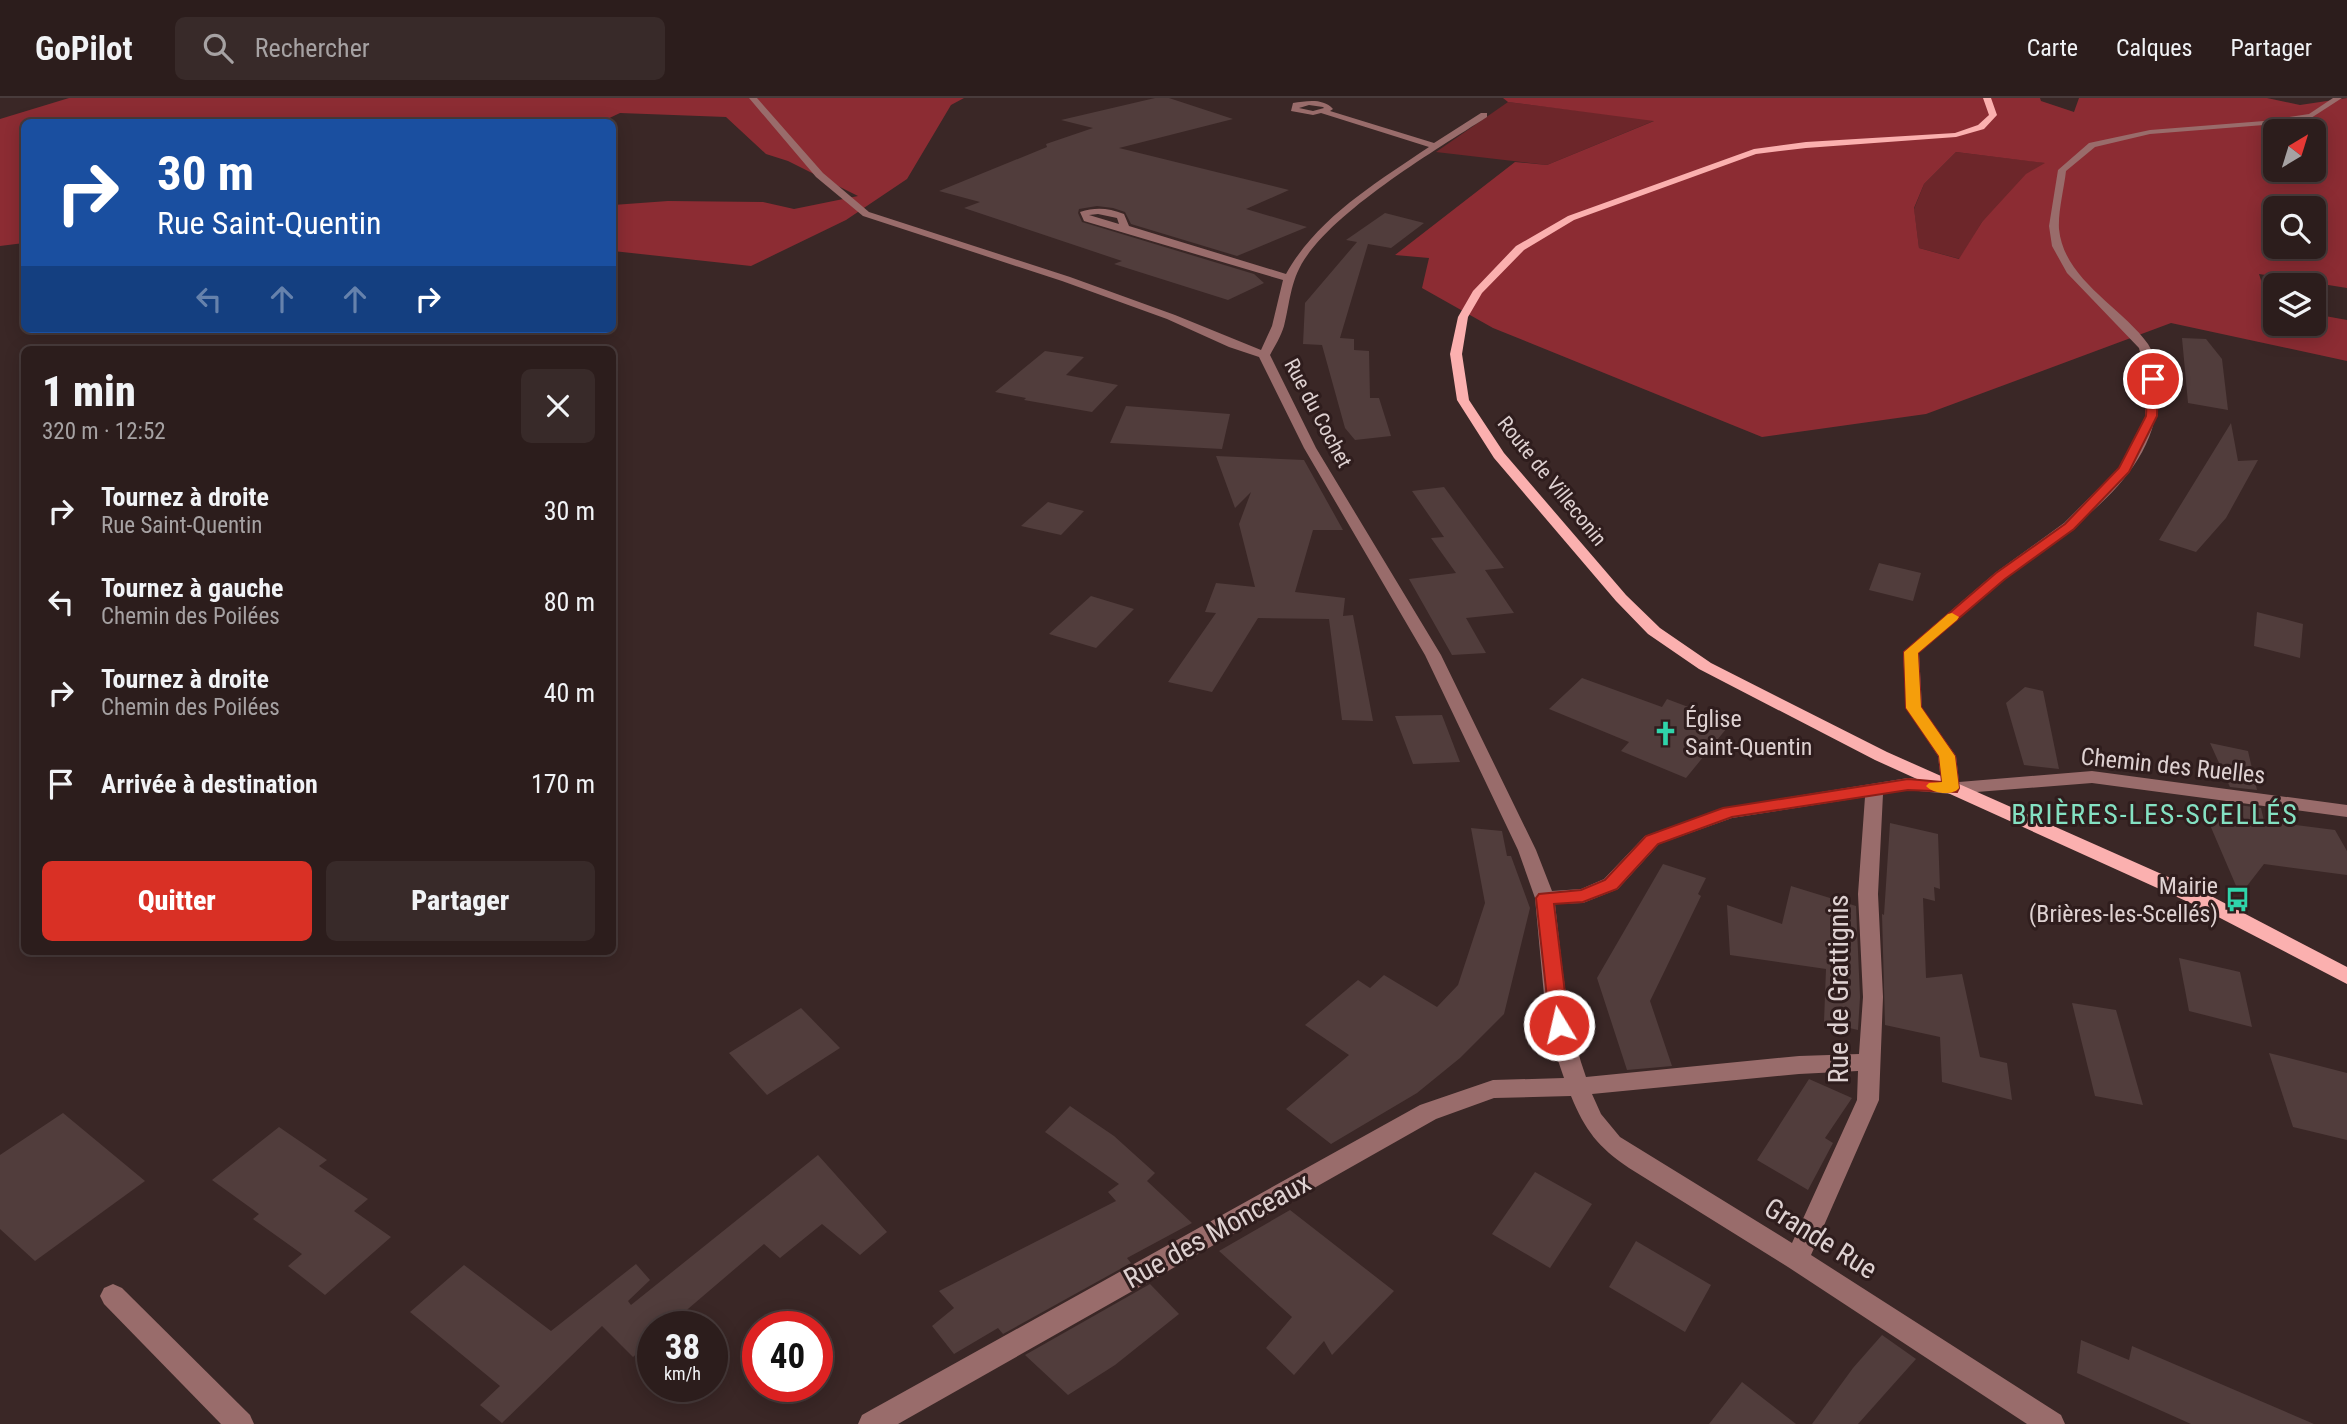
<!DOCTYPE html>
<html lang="fr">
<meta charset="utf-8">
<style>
body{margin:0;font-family:"Roboto Condensed",sans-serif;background:#382a29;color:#f1f3f6;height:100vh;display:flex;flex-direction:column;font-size:26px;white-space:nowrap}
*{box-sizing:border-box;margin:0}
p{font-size:23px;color:#a6a2a3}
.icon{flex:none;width:38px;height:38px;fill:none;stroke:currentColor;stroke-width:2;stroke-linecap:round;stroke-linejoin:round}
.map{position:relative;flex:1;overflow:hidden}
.drawer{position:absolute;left:21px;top:248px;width:595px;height:609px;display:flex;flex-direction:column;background:#2c1d1c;border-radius:10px;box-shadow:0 4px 18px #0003,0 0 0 2px #483b3b}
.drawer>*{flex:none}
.top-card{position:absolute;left:21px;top:21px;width:595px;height:214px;border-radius:10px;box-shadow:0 4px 18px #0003,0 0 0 2px #483b3b;background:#1a4fa0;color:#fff;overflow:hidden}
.needle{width:46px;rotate:38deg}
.buttons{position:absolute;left:2263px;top:21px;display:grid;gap:14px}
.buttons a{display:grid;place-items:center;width:63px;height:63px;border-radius:10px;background:#2c1d1c;box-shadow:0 4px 18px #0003,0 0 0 2px #483b3b;font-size:35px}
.speed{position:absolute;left:637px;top:1213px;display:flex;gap:14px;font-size:35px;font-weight:700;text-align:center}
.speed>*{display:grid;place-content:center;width:91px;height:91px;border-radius:50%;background:#2c1d1c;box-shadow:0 4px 18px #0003,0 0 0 2px #483b3b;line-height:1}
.speed small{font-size:18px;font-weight:400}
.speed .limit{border:10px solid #d22;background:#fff;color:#111}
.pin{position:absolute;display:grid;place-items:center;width:60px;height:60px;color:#fff;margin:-30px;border:4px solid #fff;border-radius:50%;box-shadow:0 2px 7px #0007}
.me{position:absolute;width:77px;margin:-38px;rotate:351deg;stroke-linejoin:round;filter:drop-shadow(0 0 5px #0008)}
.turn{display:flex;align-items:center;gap:24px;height:147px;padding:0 21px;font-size:32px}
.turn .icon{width:91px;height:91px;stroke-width:2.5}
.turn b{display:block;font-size:49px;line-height:60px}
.lanes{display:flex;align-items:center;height:66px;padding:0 21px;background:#0003;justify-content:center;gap:35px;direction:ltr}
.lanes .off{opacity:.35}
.round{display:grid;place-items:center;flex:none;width:74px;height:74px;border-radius:10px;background:#382a29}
.head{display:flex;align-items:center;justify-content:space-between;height:119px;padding:0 21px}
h1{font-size:42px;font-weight:800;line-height:52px}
.cta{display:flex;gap:14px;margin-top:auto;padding:14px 21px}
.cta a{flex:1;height:80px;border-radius:10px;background:#d93025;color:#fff;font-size:28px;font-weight:800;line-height:80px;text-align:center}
.cta a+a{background:#382a29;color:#f1f3f6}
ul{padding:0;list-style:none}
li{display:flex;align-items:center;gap:21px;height:91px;padding:0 21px}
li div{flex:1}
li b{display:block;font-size:26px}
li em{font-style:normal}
header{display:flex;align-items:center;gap:42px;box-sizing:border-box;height:98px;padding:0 35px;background:#2c1d1c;border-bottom:2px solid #483b3b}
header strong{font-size:33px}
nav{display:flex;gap:38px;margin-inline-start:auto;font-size:24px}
.search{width:490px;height:63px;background:#382a29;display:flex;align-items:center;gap:18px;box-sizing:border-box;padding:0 24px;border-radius:10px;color:#a6a2a3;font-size:26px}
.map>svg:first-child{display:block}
.green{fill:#6d262a}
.forest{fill:#8c2c33;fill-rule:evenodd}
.building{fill:#513d3c}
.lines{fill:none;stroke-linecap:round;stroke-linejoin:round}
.minor{fill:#996c6b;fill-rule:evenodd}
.major{fill:#fbb0af;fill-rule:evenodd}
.route{fill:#d93025;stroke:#8d1f18;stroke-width:2}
.slow{fill:#f59e0b}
.labels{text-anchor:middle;stroke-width:6;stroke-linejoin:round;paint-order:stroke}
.far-street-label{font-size:21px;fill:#ded1d1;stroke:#2f1d1d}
.poi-label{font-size:24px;fill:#ded1d1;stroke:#2f1d1d;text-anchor:start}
.street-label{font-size:24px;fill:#ded1d1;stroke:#2f1d1d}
.quarter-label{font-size:28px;letter-spacing:2px;fill:#84e1c2;stroke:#2f1d1d}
.near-street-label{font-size:28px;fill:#ded1d1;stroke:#2f1d1d}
</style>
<header>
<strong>GoPilot</strong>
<div class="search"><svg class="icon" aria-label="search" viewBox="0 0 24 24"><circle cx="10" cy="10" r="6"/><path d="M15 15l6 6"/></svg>Rechercher</div>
<nav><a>Carte</a><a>Calques</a><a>Partager</a></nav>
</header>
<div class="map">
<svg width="2347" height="1326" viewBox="0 0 2347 1326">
<rect width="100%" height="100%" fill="#3a2726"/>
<g class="green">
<path d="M1508,4L1656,22L1547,67L1436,54Z"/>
<path d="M1956,54L2046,65L1982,124L1960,161L1919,150L1914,111L1924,86Z"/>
</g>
<g class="forest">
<path d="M69,0H964L951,7L907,81L846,122L751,168L613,153V107L668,103L763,104L794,111L858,98L788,63L766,56L726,19L620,15L601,24H24V145L0,148V21Z"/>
<path d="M1503,0H2040L2041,3L2074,14L2079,0H2267L2300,7L2347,0V190L2259,176L2269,207L2275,209V226H2314V216L2347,222V263L2171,225L1926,316L1762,339L1493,230L1422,190L1429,160L1395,157L1515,64L1547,67L1654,23L1508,4ZM2275,33H2314V72H2275ZM1956,54L2045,65L2026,76L1982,124L1959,161L1919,150L1914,110L1924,86ZM2275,110H2314V149H2275Z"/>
</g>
<g class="building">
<path d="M1155,0H1169L1233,21L1119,50L1289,92L1246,111L1307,129L1237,158L1131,126L1125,114L1113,110L1097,108L1079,111L1078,115L1082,124L1254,176L1264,185L1228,202L1114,166L1122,163L964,110L980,104L939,93L1047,49L1046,46L1093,30L1061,22Z"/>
<path d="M1385,115L1424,125L1391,150L1368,146L1340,240L1354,241V252L1369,253L1370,300H1379L1391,338L1355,342L1345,330L1322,247L1303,246L1305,205L1357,144L1346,142Z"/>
<path d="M2182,240L2206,241L2222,261L2228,312L2188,305Z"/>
<path d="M1045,253L1084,259L1066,277L1118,287L1092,314L1024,302L1026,300L995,294Z"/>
<path d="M1126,308L1230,316L1222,351L1110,345Z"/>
<path d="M2231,325L2238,363L2258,362L2226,420L2196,454L2159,442Z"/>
<path d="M1216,358L1304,362L1343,432H1313L1295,494L1345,500L1343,518L1353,517L1373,623L1342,622L1329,521L1258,520L1212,594L1168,584L1216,515L1205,514L1216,485L1255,489L1239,426L1251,394L1235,410Z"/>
<path d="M1444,389L1504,470L1485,472L1514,515L1466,520L1486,555L1452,557L1409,481L1456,475L1431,440L1444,439L1412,393Z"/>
<path d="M1048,404L1084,413L1061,437L1021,428Z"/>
<path d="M1879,465L1921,475L1913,503L1869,492Z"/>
<path d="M1091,498L1134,511L1096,550L1049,536Z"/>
<path d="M2257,514L2303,526L2300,560L2254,548Z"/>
<path d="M1582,580L1662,609L1667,601L1731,625L1686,680L1621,653L1629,644L1549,611Z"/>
<path d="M2025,589L2043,593L2059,671L2024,667L2006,605Z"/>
<path d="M1442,617L1460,664L1413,666L1395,618Z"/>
<path d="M2210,645L2248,653L2257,692L2230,689Z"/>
<path d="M2238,707L2261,710L2264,723L2335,732L2347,753V777L2264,766L2240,797L2207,720L2246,726Z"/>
<path d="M1890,725L1938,736L1940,791L1934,789L1935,803L1923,800L1926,880L1962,876L1980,959L2007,965L2012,1002L1942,984L1940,939L1885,927L1882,816L1884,817Z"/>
<path d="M1471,730L1502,733L1507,758H1511L1530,810L1504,916L1460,960L1417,995L1331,1046L1286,1011L1349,957L1305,927L1358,882L1370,890L1384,877L1437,909L1458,887L1485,805Z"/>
<path d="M1663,766L1706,780L1698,796L1701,798L1650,903L1672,968L1627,972L1597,880Z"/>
<path d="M1791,788L1856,808L1860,899L1858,932L1824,924L1826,871L1730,857L1727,807L1782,826Z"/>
<path d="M2179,860L2240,874L2252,929L2189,913Z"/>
<path d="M2072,905L2116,912L2143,1007L2095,998Z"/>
<path d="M801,910L840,950L767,997L729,955Z"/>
<path d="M2269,955L2347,975V1042L2293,1029Z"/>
<path d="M1809,981L1852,1000L1825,1040L1833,1045L1808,1092L1757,1062Z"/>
<path d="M1070,1008L1114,1038L1155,1075L1147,1083L1192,1125L1127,1160L1131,1165L1003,1236L998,1230L954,1256L932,1228L954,1210L939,1193L1116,1103L1108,1094L1119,1086L1045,1034Z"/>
<path d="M63,1015L145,1083L35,1163L0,1131V1057Z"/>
<path d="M279,1029L327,1062L319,1068L368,1101L354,1113L391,1139L325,1197L288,1168L302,1156L253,1121L259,1116L212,1082Z"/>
<path d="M818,1057L887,1134L860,1157L822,1126L780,1160L764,1146L668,1228H653V1241L633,1259L602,1228L502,1325L480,1307L500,1288L410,1214L464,1167L551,1233L636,1166L650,1182L628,1203L631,1207Z"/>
<path d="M1535,1074L1592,1106L1550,1170L1492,1136Z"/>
<path d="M1290,1112L1394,1193L1332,1257L1324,1243L1294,1277L1266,1250L1292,1219L1219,1153Z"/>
<path d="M1636,1143L1711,1187L1685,1234L1609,1189Z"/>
<path d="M1150,1186L1179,1216L1115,1267L1068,1297L1025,1257Z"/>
<path d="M1882,1237L1916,1261L1858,1326H1812L1853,1270Z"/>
<path d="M2081,1242L2129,1262L2132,1248L2314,1326H2191L2077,1275Z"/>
<path d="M1742,1284L1796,1326H1709Z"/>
</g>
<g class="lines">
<g class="minor">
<path d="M749,0H757L823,75L869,114L1070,179L1175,217L1261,252L1272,228L1283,182L1084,123L1080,114C1096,109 1108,110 1124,116L1129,128L1286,176C1317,120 1377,84 1429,49L1321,15L1313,17L1291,13L1293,5C1307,3 1323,0 1333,11L1330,13L1434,45L1481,15H1487V19C1434,53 1338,110 1304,162C1290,184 1290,205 1284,228C1281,238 1275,248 1270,257L1316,350L1441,557L1536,752L1552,793L1581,791L1604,781L1645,738L1723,710L1908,680L1941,683L1938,658L1906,610L1903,554L1995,475L2064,425L2119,370L2145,319L2147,281L2139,250L2067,175L2052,148L2049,128L2058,72L2089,45L2150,32L2264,23L2309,16L2333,0H2342L2311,20L2264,27L2150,36L2095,49L2066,73C2064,91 2058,113 2059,131C2064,182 2121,208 2148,246C2157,260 2159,282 2158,298C2154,385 2064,433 2004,482C1975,506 1947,531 1919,555L1922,610L1956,658L1959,684L2092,673L2347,707V719L2092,685L1951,696L1908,692L1883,696L1878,796L1883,899L1879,1002L1811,1157L2061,1317L2065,1326H2027L1788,1169L1629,1070C1598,1049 1585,1032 1571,998L1494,1000L1436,1021L898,1326H858L862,1317L1420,1007L1493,982L1564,980L1552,945L1545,908L1535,800L1518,752L1425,557L1304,350L1259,259L1229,249L1167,221L1062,183L863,118L816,79ZM1309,7L1323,9L1324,10L1313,13L1299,10ZM1098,116L1117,120L1119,126L1089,117ZM1865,699L1858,796L1863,899L1859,956L1799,958L1586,979C1566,923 1562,865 1555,806L1583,805L1618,791L1659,746L1732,720ZM1858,973L1857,1002L1792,1145L1620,1039L1601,1016L1592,996L1799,976Z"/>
<path d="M113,1186L122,1190L250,1317L254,1326H221L104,1206L100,1198L104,1190Z"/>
</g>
<path class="major" d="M1983,0H1991L1997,17L1984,31L1956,39L1806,50L1756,56L1574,122L1524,152L1482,195L1468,219L1462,256L1469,302L1504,355L1626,497L1660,530L1711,565L1887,654L2211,798L2347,869V886L2197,808L1875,662L1699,571L1648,536L1616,503L1494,360L1457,302L1450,256L1458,219L1473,193L1516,148L1568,118L1754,51L1806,44L1955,35L1978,27L1989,17Z"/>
</g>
<path class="route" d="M2153,278L2158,281L2157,318L2129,374L2074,431L2005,481L1918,555L1921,609L1955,658L1959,690L1957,694L1908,692L1732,719L1658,746L1617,791L1583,804L1554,806L1569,927L1566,932L1559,934L1552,932L1550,927L1536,800L1539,796L1581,792L1605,782L1646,738L1723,710L1908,681L1942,684L1939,658L1906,610L1904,554L1996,475L2065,426L2119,370L2146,318L2148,281Z"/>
<path class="slow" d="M1952,515L1959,519L1957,522L1918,555L1921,609L1955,658L1959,690C1953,698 1933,696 1926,688L1929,685L1942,684L1939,658L1906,610L1904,554L1948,516Z"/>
<defs>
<symbol id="church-bare" viewBox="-9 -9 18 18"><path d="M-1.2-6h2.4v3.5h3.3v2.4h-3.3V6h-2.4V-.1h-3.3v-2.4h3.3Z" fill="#2fd4aa" stroke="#2f1d1d" stroke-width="2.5" paint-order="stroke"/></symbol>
<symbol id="bus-bare" viewBox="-9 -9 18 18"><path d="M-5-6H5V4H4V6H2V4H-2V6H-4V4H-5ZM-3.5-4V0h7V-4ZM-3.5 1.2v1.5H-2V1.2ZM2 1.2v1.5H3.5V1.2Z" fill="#2fd4aa" stroke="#2f1d1d" stroke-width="2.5" paint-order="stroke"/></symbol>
</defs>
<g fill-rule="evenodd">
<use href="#church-bare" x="1648" y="618" width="35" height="35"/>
<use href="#bus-bare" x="2220" y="784" width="35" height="35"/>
</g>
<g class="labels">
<g class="far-street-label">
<text transform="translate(1318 315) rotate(62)" y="7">Rue du Cochet</text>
<text transform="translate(1552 383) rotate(51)" y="7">Route de Villeconin</text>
</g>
<g class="poi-label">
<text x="1685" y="629">Église<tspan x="1685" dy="28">Saint-Quentin</tspan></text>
<text x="2218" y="796" text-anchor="end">Mairie<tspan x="2218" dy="28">(Brières-les-Scellés)</tspan></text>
</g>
<g class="street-label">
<text transform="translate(2173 668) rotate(6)" y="8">Chemin des Ruelles</text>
</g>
<g class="quarter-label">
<text x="2155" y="726">BRIÈRES-LES-SCELLÉS</text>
</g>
<g class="near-street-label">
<text transform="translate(1838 891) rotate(-90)" y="10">Rue de Grattignis</text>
<text transform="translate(1217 1132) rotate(-29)" y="10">Rue des Monceaux</text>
<text transform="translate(1821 1140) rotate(32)" y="10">Grande Rue</text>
</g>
</g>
</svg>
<div class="buttons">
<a><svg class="needle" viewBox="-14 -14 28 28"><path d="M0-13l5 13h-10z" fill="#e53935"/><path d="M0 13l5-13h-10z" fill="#a6a2a3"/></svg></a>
<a><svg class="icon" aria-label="search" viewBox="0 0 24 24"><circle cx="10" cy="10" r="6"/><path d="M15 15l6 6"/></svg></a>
<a><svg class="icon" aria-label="layers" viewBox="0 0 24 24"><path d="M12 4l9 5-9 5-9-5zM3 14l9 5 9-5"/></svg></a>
</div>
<div class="speed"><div>38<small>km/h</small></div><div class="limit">40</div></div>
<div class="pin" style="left:2153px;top:281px;background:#d93025"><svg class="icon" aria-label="arrive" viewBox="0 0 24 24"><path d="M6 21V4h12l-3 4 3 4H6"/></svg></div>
<svg class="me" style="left:1559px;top:927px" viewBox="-20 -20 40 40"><circle r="17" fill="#d93025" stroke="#fff" stroke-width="3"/><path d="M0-11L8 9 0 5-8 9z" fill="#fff"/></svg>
<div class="top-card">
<div class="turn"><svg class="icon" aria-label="right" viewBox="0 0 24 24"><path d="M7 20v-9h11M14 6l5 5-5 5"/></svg><div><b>30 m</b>Rue Saint-Quentin</div></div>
<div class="lanes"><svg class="icon off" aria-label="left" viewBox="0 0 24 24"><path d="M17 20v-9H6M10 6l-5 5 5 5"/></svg><svg class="icon off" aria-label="ahead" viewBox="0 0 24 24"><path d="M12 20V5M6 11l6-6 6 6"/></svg><svg class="icon off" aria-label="ahead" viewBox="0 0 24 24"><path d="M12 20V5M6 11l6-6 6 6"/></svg><svg class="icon" aria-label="right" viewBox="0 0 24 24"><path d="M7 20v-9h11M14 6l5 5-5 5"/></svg></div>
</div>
<section class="drawer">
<div class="head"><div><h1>1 min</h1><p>320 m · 12:52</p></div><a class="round"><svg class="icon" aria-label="close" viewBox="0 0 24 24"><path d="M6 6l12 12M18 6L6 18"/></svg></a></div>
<ul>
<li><svg class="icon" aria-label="right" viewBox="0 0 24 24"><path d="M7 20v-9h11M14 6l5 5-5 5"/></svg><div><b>Tournez à droite</b><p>Rue Saint-Quentin</p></div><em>30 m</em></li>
<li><svg class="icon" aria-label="left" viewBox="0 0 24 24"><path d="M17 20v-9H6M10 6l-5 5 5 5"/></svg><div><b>Tournez à gauche</b><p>Chemin des Poilées</p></div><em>80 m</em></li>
<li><svg class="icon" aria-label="right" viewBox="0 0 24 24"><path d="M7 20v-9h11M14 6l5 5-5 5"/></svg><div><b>Tournez à droite</b><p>Chemin des Poilées</p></div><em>40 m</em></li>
<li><svg class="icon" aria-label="arrive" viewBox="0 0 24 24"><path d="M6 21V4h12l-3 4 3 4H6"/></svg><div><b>Arrivée à destination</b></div><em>170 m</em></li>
</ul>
<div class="cta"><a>Quitter</a><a>Partager</a></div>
</section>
</div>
